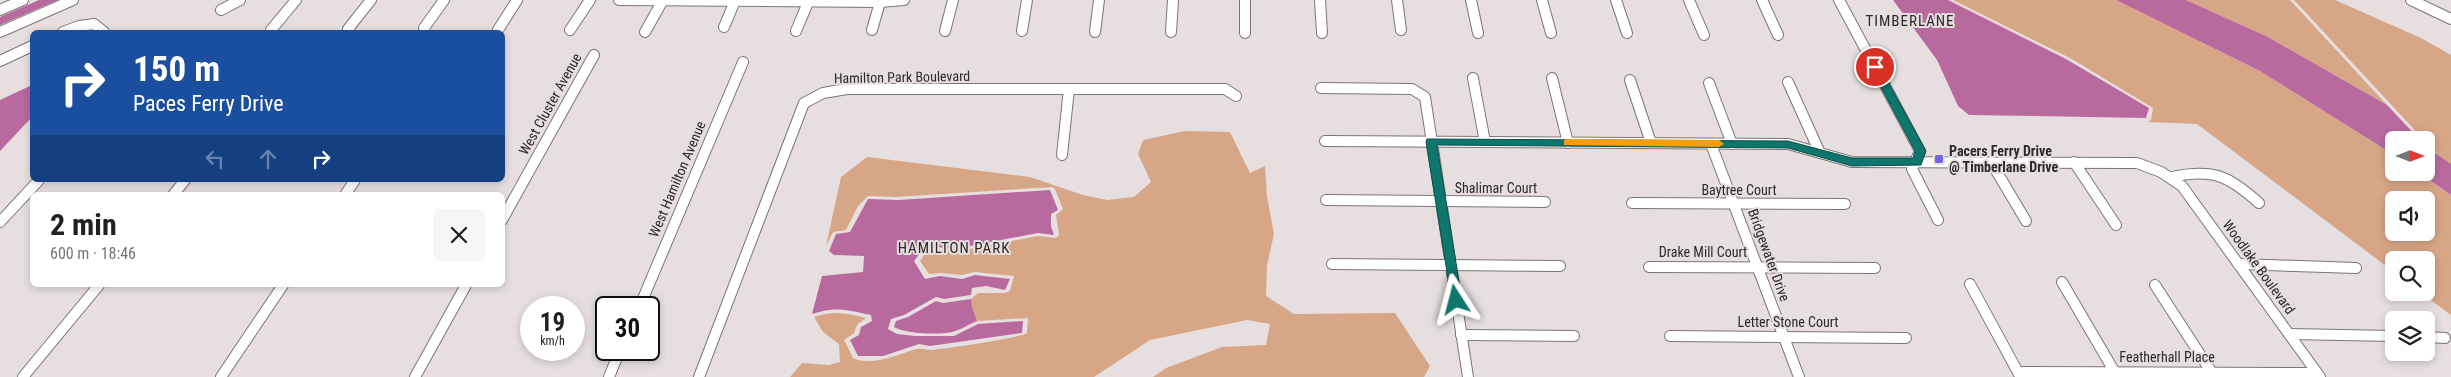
<!DOCTYPE html>
<meta charset="utf-8">
<style>
body{margin:0;font-family:"Roboto Condensed",sans-serif;background:#f6f6f6;color:#202124;height:100vh;display:flex;flex-direction:column;font-size:19px;white-space:nowrap}
*{box-sizing:border-box;margin:0}
p{font-size:16px;color:#757577}
.icon{flex:none;width:28px;height:28px;fill:none;stroke:currentColor;stroke-width:2;stroke-linecap:round;stroke-linejoin:round}
.map{position:relative;flex:1;overflow:hidden}
.details{position:absolute;left:30px;top:192px;width:475px;height:95px;display:flex;flex-direction:column;background:#fff;border-radius:8px;box-shadow:0 2px 8px #0003}
.details>*{flex:none}
.banner{position:absolute;left:30px;top:30px;width:475px;height:152px;border-radius:8px;box-shadow:0 2px 8px #0003;background:#1a4fa0;color:#fff;overflow:hidden}
.needle{width:32px;rotate:90deg}
.controls{position:absolute;left:2385px;top:131px;display:grid;gap:10px}
.controls a{display:grid;place-items:center;width:50px;height:50px;border-radius:8px;background:#fff;box-shadow:0 2px 8px #0003;font-size:25px}
.speed{position:absolute;left:520px;top:296px;display:flex;gap:10px;font-size:25px;font-weight:700;text-align:center}
.speed>*{display:grid;place-content:center;width:65px;height:65px;border-radius:50%;background:#fff;box-shadow:0 2px 8px #0003;line-height:1}
.speed small{font-size:12px;font-weight:400}
.speed .limit{border:2px solid #111;border-radius:8px;background:#fff;color:#111}
.pin{position:absolute;display:grid;place-items:center;width:42px;height:42px;color:#fff;margin:-21px;border:2px solid #fff;border-radius:50%;box-shadow:0 1px 5px #0007}
.me{position:absolute;width:55px;margin:-28px;rotate:351deg;stroke-linejoin:round;filter:drop-shadow(0 0 4px #0008)}
.turn{display:flex;align-items:center;gap:18px;height:105px;padding:0 20px;font-size:22px}
.turn .icon{width:65px;height:65px;stroke-width:2.5}
.turn b{display:block;font-size:35px;line-height:42px}
.lanes{display:flex;align-items:center;height:48px;padding:0 20px;background:#0003;justify-content:center;gap:25px;direction:ltr}
.lanes .off{opacity:.35}
.round{display:grid;place-items:center;flex:none;width:52px;height:52px;border-radius:8px;background:#f6f6f6}
.head{display:flex;align-items:center;justify-content:space-between;height:85px;padding:0 20px}
h1{font-size:30px;font-weight:700;line-height:38px}
.map>svg:first-child{display:block}
.green{fill:#d7a686;fill-rule:evenodd}
.water{fill:#b86a9f}
.lines{fill:none;stroke-linecap:round;stroke-linejoin:round}
.canal{stroke:#b86a9f;stroke-width:10}
.minor-casing{stroke:#7c7575;stroke-width:12}
.minor{stroke:#fff;stroke-width:10}
.route{fill:#0f766e;stroke:#0a4d48}
.slow{fill:#f59e0b}
.poi-dot{fill:#7365df;stroke:#e7dfdf;stroke-width:2}
.labels{text-anchor:middle;stroke-width:4;stroke-linejoin:round;paint-order:stroke}
.street-label{font-size:14px;fill:#2c2929;stroke:#e7dfdf}
.poi-label{font-size:14px;font-weight:bold;fill:#2c2929;stroke:#e7dfdf;text-anchor:start}
.neighbourhood-label{font-size:15px;letter-spacing:1px;fill:#2c2929;stroke:#e7dfdf}
</style>
<div class="map">
<svg width="2451" height="377" viewBox="0 0 2451 377">
<rect width="100%" height="100%" fill="#e7dfdf"/>
<g class="green">
<path d="M1953,0H2116L2260,71L2394,155V172L2420,173L2451,195V315L2421,293L2426,292V260H2394V272L2197,124L2148,122L2151,120L2153,108L2070,58ZM2394,200H2426V232H2394Z"/>
<path d="M2186,0H2290L2387,105L2268,37Z"/>
<path d="M2294,0H2335L2421,38L2451,55V169Z"/>
<path d="M1185,131L1230,132L1250,173L1265,166L1267,197L1274,234L1267,265L1266,296L1294,314L1395,313L1430,366L1424,377H1153L1166,368L1222,347L1266,345L1270,324L1247,320L1150,340L1094,377H790L802,363L829,365L840,362L839,344L823,332L814,317C833,310 847,313 866,318L857,325L854,333L844,340L853,358C873,367 898,354 917,349C922,348 927,350 932,350C944,349 1021,338 1027,333L1028,318L977,321L972,307L971,299L978,293H1005L1010,291L1014,276L975,272L962,275L941,273L929,274L920,261L924,255L937,250L955,252L1038,236L1056,238L1059,235L1056,215L1063,209L1055,189L1052,187L895,197L868,196L858,206L846,230L833,232L826,246L841,177L867,157L1030,177L1083,195L1107,200L1134,197L1151,182L1138,154L1143,140Z"/>
</g>
<g class="water">
<path d="M39,0H58L0,25V17Z"/>
<path d="M1893,0H1948L2066,59L2149,108L2146,118L1969,115L1958,106L1937,60Z"/>
<path d="M2116,0H2186L2268,37L2387,105L2420,140H2394V155L2260,71Z"/>
<path d="M32,85V117L0,151V100Z"/>
<path d="M2426,147L2451,174V195L2420,173L2426,172Z"/>
<path d="M1050,190L1058,210L1051,214V226L1054,235L1038,233L954,249L936,247L920,253L914,261L925,279L940,276L962,279L975,275L1010,279L1005,290L986,286L972,288L971,295L944,299L936,297L904,315L891,319L888,329L897,334L915,336H954L978,324L1023,321L1022,333L930,346L919,344L883,356H858L850,340L859,335L861,327L872,321L871,315C848,310 836,306 812,314L822,276L863,272L864,256L834,255L829,251L836,234L850,232L868,199L899,200Z"/>
<path d="M971,299L972,307L977,321C969,324 961,330 952,332C939,335 906,334 894,327L896,321L908,317L936,301L943,303Z"/>
</g>
<g class="lines">
<path class="canal" d="M2426,153L2451,170"/>
<defs>
<g id="minor">
<path d="M619,0L880,2L904,0"/>
<path d="M1245,0V33"/>
<path d="M1320,0L1322,33"/>
<path d="M1397,0L1401,30"/>
<path d="M1471,0L1478,33"/>
<path d="M1542,0L1551,33"/>
<path d="M1616,0L1627,33"/>
<path d="M1689,0L1704,35"/>
<path d="M1762,0L1778,35"/>
<path d="M1839,0L1920,151L1912,169L1938,220"/>
<path d="M2411,0L2451,19"/>
<path d="M0,10L23,0"/>
<path d="M221,10L240,0"/>
<path d="M724,27L735,1"/>
<path d="M424,28L444,0"/>
<path d="M348,29L371,0"/>
<path d="M271,30L296,0"/>
<path d="M498,30L517,0"/>
<path d="M570,30L590,0"/>
<path d="M872,30L880,2"/>
<path d="M796,31L809,0"/>
<path d="M945,31L953,0"/>
<path d="M1022,31L1027,0"/>
<path d="M0,32L73,0"/>
<path d="M63,32L79,26L94,24L104,32"/>
<path d="M645,32L663,0"/>
<path d="M1095,32L1099,0"/>
<path d="M1171,32L1173,0"/>
<path d="M0,61L32,46"/>
<path d="M1473,78L1485,142"/>
<path d="M1552,78L1568,143"/>
<path d="M1630,80L1651,143"/>
<path d="M1788,82L1820,153"/>
<path d="M1709,83L1732,144"/>
<path d="M1321,88L1412,89L1425,97L1468,377"/>
<path d="M1325,141L1788,144L1852,162L2137,163L2161,172L2182,186L2320,377"/>
<path d="M1711,144L1799,377"/>
<path d="M1062,155L1069,89"/>
<path d="M1991,162L2026,221"/>
<path d="M2074,162L2116,225"/>
<path d="M2172,177C2213,168 2229,176 2259,203"/>
<path d="M173,195L185,180"/>
<path d="M345,195L355,180"/>
<path d="M1326,200L1545,202"/>
<path d="M1632,203L1845,204"/>
<path d="M502,220L594,55"/>
<path d="M0,222L39,180"/>
<path d="M1332,264L1560,266"/>
<path d="M2238,264L2356,268"/>
<path d="M1649,267L1875,268"/>
<path d="M2062,282L2117,376"/>
<path d="M1970,284L2020,376"/>
<path d="M2155,285L2214,376"/>
<path d="M639,308L743,62"/>
<path d="M2289,334L2394,336"/>
<path d="M1461,335L1574,336"/>
<path d="M1670,336L1906,338"/>
<path d="M2426,337L2445,338"/>
<path d="M2018,372L2317,373"/>
<path d="M23,377L99,285"/>
<path d="M221,377L283,285"/>
<path d="M415,377L466,285"/>
<path d="M609,377L620,350"/>
<path d="M699,377L804,103L823,93L847,89H1225L1236,96"/>
</g>
</defs>
<use href="#minor" class="minor-casing"/>
<use href="#minor" class="minor"/>
</g>
<path class="route" d="M1875,64L1880,67L1926,151L1921,165L1852,166L1788,148L1437,145L1462,300L1456,305L1452,303L1426,142L1427,139L1788,141L1852,158H1913L1915,151L1870,67Z"/>
<path class="slow" d="M1568,139L1719,140L1724,144L1719,147L1564,145V140Z"/>
<rect class="poi-dot" x="1934" y="154" width="10" height="10" rx="2.5"/>
<g class="labels">
<g class="street-label">
<text transform="translate(902 77) rotate(-1)" y="5">Hamilton Park Boulevard</text>
<text transform="translate(550 104) rotate(-61)" y="5">West Cluster Avenue</text>
<text transform="translate(677 179) rotate(-67)" y="5">West Hamilton Avenue</text>
<text x="1496" y="193">Shalimar Court</text>
<text x="1739" y="195">Baytree Court</text>
<text x="1703" y="257">Drake Mill Court</text>
<text transform="translate(1769 255) rotate(70)" y="5">Bridgewater Drive</text>
<text transform="translate(2259 267) rotate(54)" y="5">Woodlake Boulevard</text>
<text x="1788" y="327">Letter Stone Court</text>
<text x="2167" y="362">Featherhall Place</text>
</g>
<g class="poi-label">
<text x="1949" y="156">Pacers Ferry Drive<tspan x="1949" dy="16">@ Timberlane Drive</tspan></text>
</g>
<g class="neighbourhood-label">
<text x="1910" y="26">TIMBERLANE</text>
<text x="954" y="253">HAMILTON PARK</text>
</g>
</g>
</svg>
<div class="controls">
<a><svg class="needle" viewBox="-14 -14 28 28"><path d="M0-13l5 13h-10z" fill="#e53935"/><path d="M0 13l5-13h-10z" fill="#757577"/></svg></a>
<a><svg class="icon" aria-label="sound" viewBox="0 0 24 24"><path d="M4 9h4l5-4v14l-5-4H4zM17 9q2 3 0 6"/></svg></a>
<a><svg class="icon" aria-label="search" viewBox="0 0 24 24"><circle cx="10" cy="10" r="6"/><path d="M15 15l6 6"/></svg></a>
<a><svg class="icon" aria-label="layers" viewBox="0 0 24 24"><path d="M12 4l9 5-9 5-9-5zM3 14l9 5 9-5"/></svg></a>
</div>
<div class="speed"><div>19<small>km/h</small></div><div class="limit">30</div></div>
<div class="pin" style="left:1875px;top:67px;background:#d93025"><svg class="icon" aria-label="arrive" viewBox="0 0 24 24"><path d="M6 21V4h12l-3 4 3 4H6"/></svg></div>
<svg class="me" style="left:1456px;top:300px" viewBox="-20 -20 40 40"><path d="M0-17L14 15 0 8-14 15z" fill="#0f766e" stroke="#fff" stroke-width="4"/></svg>
<div class="banner">
<div class="turn"><svg class="icon" aria-label="right" viewBox="0 0 24 24"><path d="M7 20v-9h11M14 6l5 5-5 5"/></svg><div><b>150 m</b>Paces Ferry Drive</div></div>
<div class="lanes"><svg class="icon off" aria-label="left" viewBox="0 0 24 24"><path d="M17 20v-9H6M10 6l-5 5 5 5"/></svg><svg class="icon off" aria-label="ahead" viewBox="0 0 24 24"><path d="M12 20V5M6 11l6-6 6 6"/></svg><svg class="icon" aria-label="right" viewBox="0 0 24 24"><path d="M7 20v-9h11M14 6l5 5-5 5"/></svg></div>
</div>
<section class="details">
<div class="head"><div><h1>2 min</h1><p>600 m · 18:46</p></div><a class="round"><svg class="icon" aria-label="close" viewBox="0 0 24 24"><path d="M6 6l12 12M18 6L6 18"/></svg></a></div>
</section>
</div>
